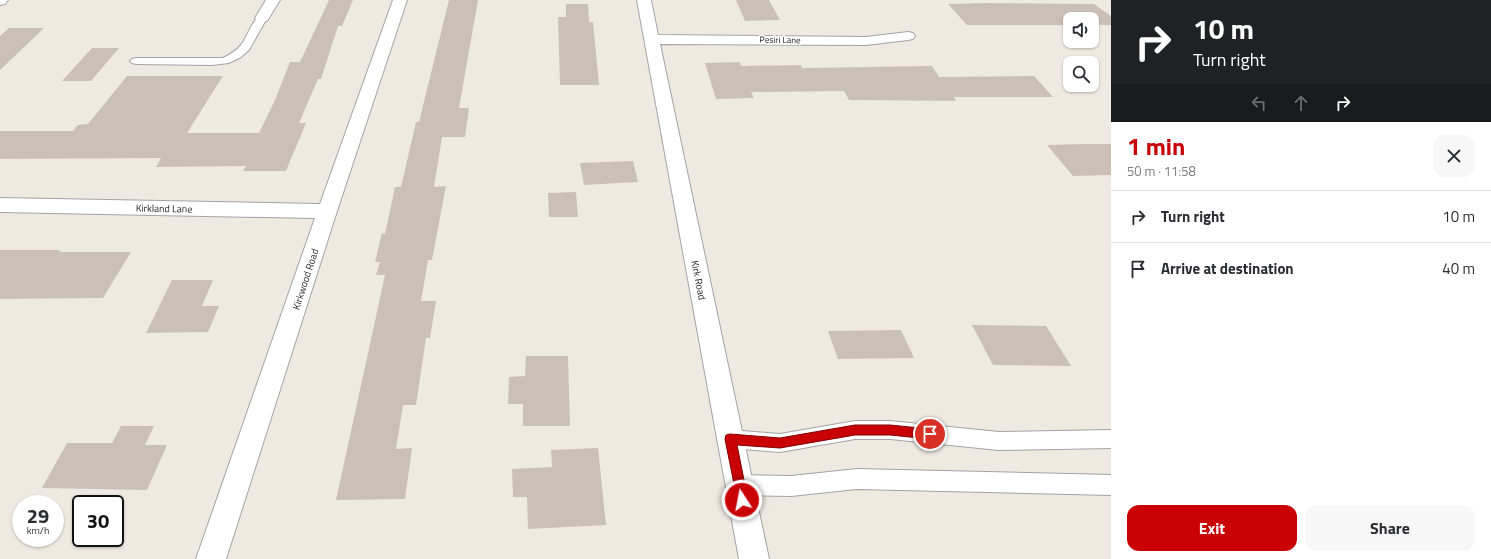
<!DOCTYPE html>
<meta charset="utf-8">
<style>
body{margin:0;font-family:"Titillium Web",sans-serif;background:#f7f7f7;color:#2b2b33;height:100vh;display:flex;flex-direction:column;font-size:15px;white-space:nowrap}
*{box-sizing:border-box;margin:0}
p{font-size:13px;color:#7c7c81}
.icon{flex:none;width:22px;height:22px;fill:none;stroke:currentColor;stroke-width:2;stroke-linecap:round;stroke-linejoin:round}
.map{position:relative;flex:1;overflow:hidden}
.side{display:flex;flex-direction:column;background:#fff;width:380px}
.side>*{flex:none}
.guide{background:#202124;color:#fff;overflow:hidden}
.tools{position:absolute;left:1063px;top:12px;display:grid;gap:8px}
.tools a{display:grid;place-items:center;width:36px;height:36px;border-radius:8px;background:#fff;box-shadow:0 1px 3px #0004;font-size:20px}
.speed{position:absolute;left:12px;top:495px;display:flex;gap:8px;font-size:20px;font-weight:700;text-align:center}
.speed>*{display:grid;place-content:center;width:52px;height:52px;border-radius:50%;background:#fff;box-shadow:0 1px 3px #0004;line-height:1}
.speed small{font-size:10px;font-weight:400}
.speed .limit{border:2px solid #111;border-radius:6px;background:#fff;color:#111}
.pin{position:absolute;display:grid;place-items:center;width:34px;height:34px;color:#fff;margin:-17px;border:2px solid #fff;border-radius:50%;box-shadow:0 1px 4px #0007}
.me{position:absolute;width:44px;margin:-22px;rotate:349deg;stroke-linejoin:round;filter:drop-shadow(0 0 3px #0008)}
.turn{display:flex;align-items:center;gap:14px;height:84px;padding:0 16px;font-size:18px}
.turn .icon{width:52px;height:52px;stroke-width:2.5}
.turn b{display:block;font-size:28px;line-height:34px}
.lanes{display:flex;align-items:center;height:38px;padding:0 16px;background:#0003;justify-content:center;gap:20px;direction:ltr}
.lanes .off{opacity:.35}
.round{display:grid;place-items:center;flex:none;width:42px;height:42px;border-radius:12px;background:#f7f7f7}
.summary{display:flex;align-items:center;justify-content:space-between;height:68px;padding:0 16px}
h1{font-size:24px;font-weight:700;line-height:30px;color:#c90004}
.cta{display:flex;gap:8px;margin-top:auto;padding:8px 16px}
.cta a{flex:1;height:46px;border-radius:12px;background:#c90004;color:#fff;font-size:16px;font-weight:700;line-height:46px;text-align:center}
.cta a+a{background:#f7f7f7;color:#2b2b33}
ul{padding:0;list-style:none}
li{display:flex;align-items:center;gap:12px;height:52px;padding:0 16px;border-top:1px solid #e1e1e2}
li div{flex:1}
li b{display:block;font-size:15px}
li em{font-style:normal}
main{display:flex;flex:1;min-height:0}
.map>svg:first-child{display:block}
.building{fill:#cbc0b7}
.lines{fill:none;stroke-linecap:round;stroke-linejoin:round}
.lane-casing{stroke:#a3a3a3;stroke-width:2}
.street-casing{stroke:#a3a3a3;stroke-width:2}
.lane{fill:#fff;fill-rule:evenodd}
.street{fill:#fff;fill-rule:evenodd}
.route{fill:#c90004;stroke:#830003}
.labels{text-anchor:middle;stroke-width:3;stroke-linejoin:round;paint-order:stroke}
.far-street-label{font-size:9px;fill:#1c1c1c;stroke:#fff}
.street-label{font-size:10px;fill:#1c1c1c;stroke:#fff}
</style>
<main>
<div class="map">
<svg width="1111" height="559" viewBox="0 0 1111 559">
<rect width="100%" height="100%" fill="#efeae1"/>
<g class="building">
<path d="M329,0H353L342,26H338L321,79H318L299,123H306L286,171H243L246,166L156,167L161,158L0,159V131H73L78,125L88,124L127,76H223L187,133H259L275,100L290,62H300Z"/>
<path d="M449,0H478L459,108H469L465,137H442L434,187L446,186L432,260H428L421,301H436L430,338H426L416,405H403L396,449L412,448L405,499L336,500L385,275H376L380,262H375L382,233L385,234L395,187H401L416,122H419Z"/>
<path d="M736,0H769L780,20L745,21Z"/>
<path d="M985,3L1094,4L1111,16V25H1092V19H1070V25H967L948,4Z"/>
<path d="M566,4H588L589,22H593L599,85H560L558,17H566Z"/>
<path d="M9,28H44L0,70V36Z"/>
<path d="M92,48H119L91,81H62Z"/>
<path d="M740,62L741,66L801,65L802,68L932,66L939,77L1034,76L1053,97H954L956,101L849,100L844,91L751,92L754,98L716,99L705,63Z"/>
<path d="M1084,144H1111V175L1073,176L1047,145Z"/>
<path d="M633,161L638,182L584,185L580,163Z"/>
<path d="M576,192L578,217H549L548,193Z"/>
<path d="M0,250H60L59,252H131L103,298L0,299Z"/>
<path d="M172,280H213L202,306H219L208,332L146,333Z"/>
<path d="M972,325L1046,326L1071,366L993,365Z"/>
<path d="M901,330L914,358L838,359L828,331Z"/>
<path d="M526,356H568L570,426H523V404H508L509,377L525,376Z"/>
<path d="M121,426H154L145,445H167L147,490L42,488L67,443H112Z"/>
<path d="M598,448L606,525L528,529L527,497H513L512,469L552,467L551,450Z"/>
</g>
<g class="lines">
<defs>
<g id="lane">
<path d="M262,15L267,18L249,50L241,57L229,63L212,65L136,64L132,63L130,61L132,59L136,58H223C229,55 236,51 241,45C247,38 253,17 262,15Z"/>
<path d="M855,421H890L999,432L1111,430V448L999,450L890,439H855L780,452L730,448L723,445L720,439L723,433L730,430L780,434Z"/>
<path d="M857,469L1111,475V495L857,489L791,496L739,495L732,492L729,485L732,478L739,475L791,476Z"/>
</g>
<g id="street">
<path d="M0,0H8L5,4L0,5Z"/>
<path d="M266,0H280L267,21L262,22L257,21L255,18Z"/>
<path d="M393,0H407L337,211L226,559H196L315,218L0,212V198L320,204Z"/>
<path d="M637,0H651L658,35L866,37L908,32L913,33L915,36L913,39L908,40L866,45L660,44L769,559H739Z"/>
</g>
</defs>
<use href="#lane" class="lane-casing"/>
<use href="#street" class="street-casing"/>
<use href="#lane" class="lane"/>
<use href="#street" class="street"/>
</g>
<path class="route" d="M855,425H890L930,429L934,430L936,434L934,438L930,439L890,435H855L780,448L737,445L748,500L746,504L742,506L738,504L725,439L726,435L730,434L780,438Z"/>
<g class="labels">
<g class="far-street-label">
<text transform="translate(780 40) rotate(1)" y="3">Pesiri Lane</text>
</g>
<g class="street-label">
<text transform="translate(164 208) rotate(1)" y="4">Kirkland Lane</text>
<text transform="translate(305 279) rotate(-72)" y="4">Kirkwood Road</text>
<text transform="translate(699 280) rotate(79)" y="4">Kirk Road</text>
</g>
</g>
</svg>
<div class="tools">
<a><svg class="icon" aria-label="sound" viewBox="0 0 24 24"><path d="M4 9h4l5-4v14l-5-4H4zM17 9q2 3 0 6"/></svg></a>
<a><svg class="icon" aria-label="search" viewBox="0 0 24 24"><circle cx="10" cy="10" r="6"/><path d="M15 15l6 6"/></svg></a>
</div>
<div class="speed"><div>29<small>km/h</small></div><div class="limit">30</div></div>
<div class="pin" style="left:930px;top:434px;background:#d93025"><svg class="icon" aria-label="arrive" viewBox="0 0 24 24"><path d="M6 21V4h12l-3 4 3 4H6"/></svg></div>
<svg class="me" style="left:742px;top:500px" viewBox="-20 -20 40 40"><circle r="17" fill="#c90004" stroke="#fff" stroke-width="3"/><path d="M0-11L8 9 0 5-8 9z" fill="#fff"/></svg>
</div>
<section class="side">
<div class="guide">
<div class="turn"><svg class="icon" aria-label="right" viewBox="0 0 24 24"><path d="M7 20v-9h11M14 6l5 5-5 5"/></svg><div><b>10 m</b>Turn right</div></div>
<div class="lanes"><svg class="icon off" aria-label="left" viewBox="0 0 24 24"><path d="M17 20v-9H6M10 6l-5 5 5 5"/></svg><svg class="icon off" aria-label="ahead" viewBox="0 0 24 24"><path d="M12 20V5M6 11l6-6 6 6"/></svg><svg class="icon" aria-label="right" viewBox="0 0 24 24"><path d="M7 20v-9h11M14 6l5 5-5 5"/></svg></div>
</div>
<div class="summary"><div><h1>1 min</h1><p>50 m · 11:58</p></div><a class="round"><svg class="icon" aria-label="close" viewBox="0 0 24 24"><path d="M6 6l12 12M18 6L6 18"/></svg></a></div>
<ul>
<li><svg class="icon" aria-label="right" viewBox="0 0 24 24"><path d="M7 20v-9h11M14 6l5 5-5 5"/></svg><div><b>Turn right</b></div><em>10 m</em></li>
<li><svg class="icon" aria-label="arrive" viewBox="0 0 24 24"><path d="M6 21V4h12l-3 4 3 4H6"/></svg><div><b>Arrive at destination</b></div><em>40 m</em></li>
</ul>
<div class="cta"><a>Exit</a><a>Share</a></div>
</section>
</main>
